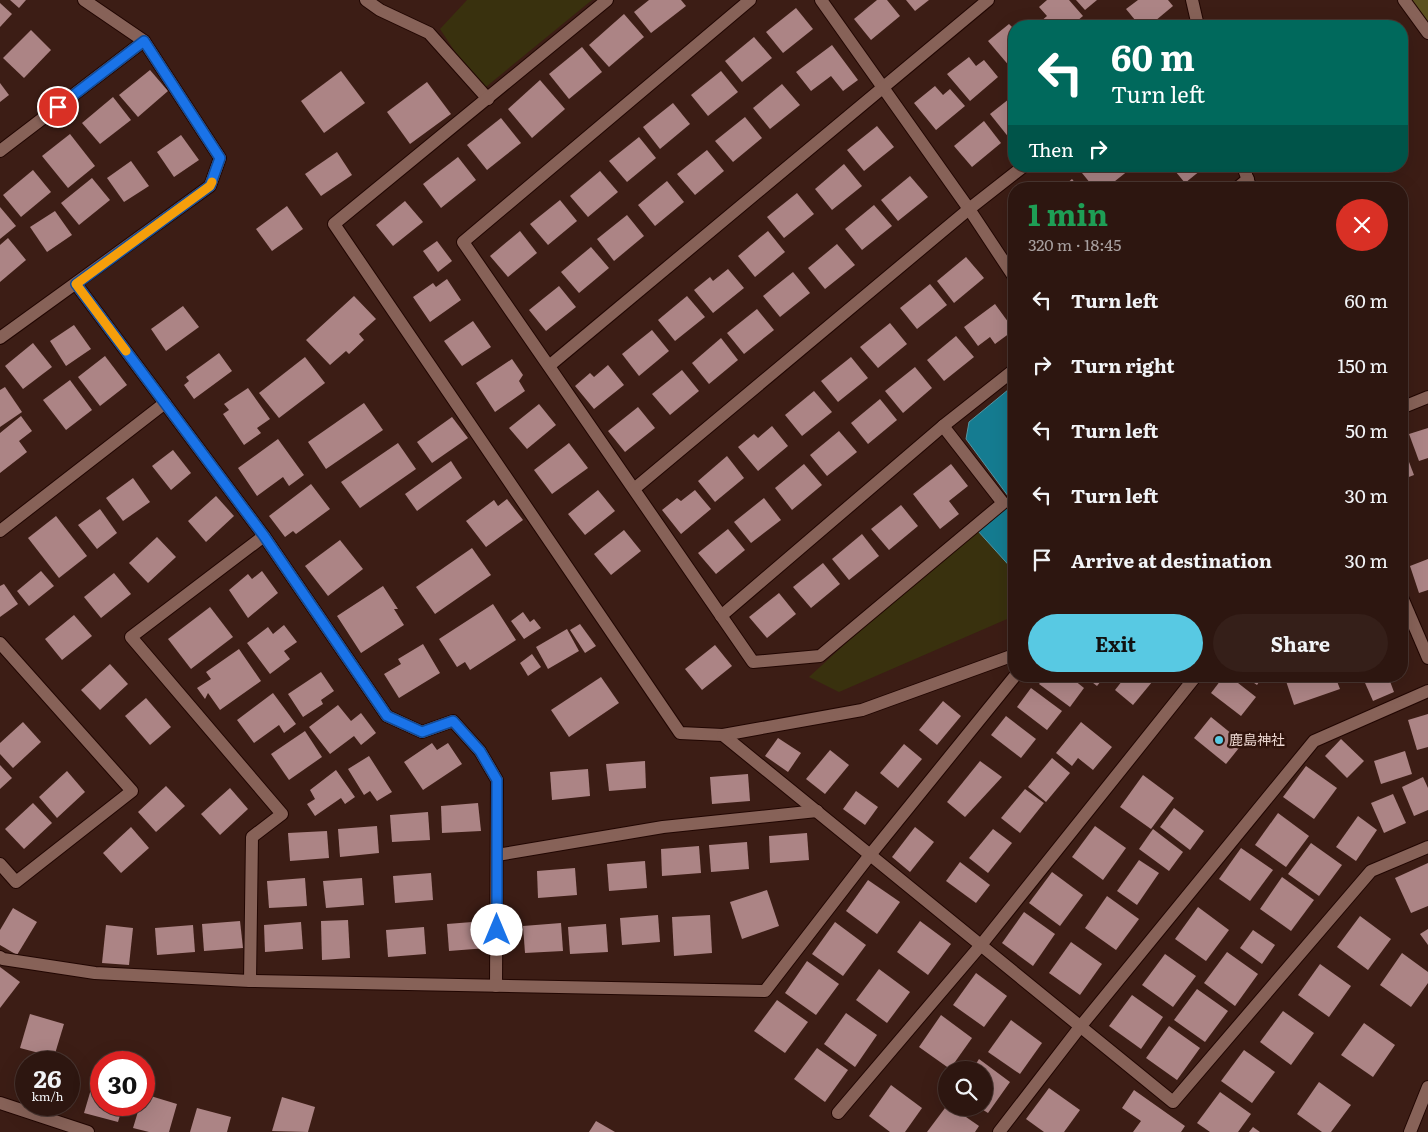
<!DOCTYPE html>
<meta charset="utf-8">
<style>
body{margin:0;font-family:Literata,"Noto Sans JP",serif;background:#351f19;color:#f1f3f6;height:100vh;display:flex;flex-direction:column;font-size:19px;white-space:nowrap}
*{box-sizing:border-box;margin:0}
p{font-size:16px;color:#a79f9f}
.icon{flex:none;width:28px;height:28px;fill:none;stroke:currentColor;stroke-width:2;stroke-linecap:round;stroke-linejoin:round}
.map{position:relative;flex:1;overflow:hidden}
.drawer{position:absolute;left:1008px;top:182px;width:400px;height:500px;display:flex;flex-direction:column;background:#2d1610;border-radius:20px;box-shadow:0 5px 20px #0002,0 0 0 1px #483530}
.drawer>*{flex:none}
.guide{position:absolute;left:1008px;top:20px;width:400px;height:152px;border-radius:20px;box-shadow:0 5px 20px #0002,0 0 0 1px #483530;background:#00695c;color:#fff;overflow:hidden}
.fabs{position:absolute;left:938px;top:1061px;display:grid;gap:10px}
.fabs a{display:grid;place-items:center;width:55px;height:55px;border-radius:50%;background:#2d1610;box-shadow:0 5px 20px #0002,0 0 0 1px #483530;font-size:25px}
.speed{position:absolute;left:15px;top:1051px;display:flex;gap:10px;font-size:25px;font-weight:700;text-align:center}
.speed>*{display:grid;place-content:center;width:65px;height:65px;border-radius:50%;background:#2d1610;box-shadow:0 5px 20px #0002,0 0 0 1px #483530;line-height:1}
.speed small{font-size:12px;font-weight:400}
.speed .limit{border:8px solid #d22;background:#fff;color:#111}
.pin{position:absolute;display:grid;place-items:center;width:42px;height:42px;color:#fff;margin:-21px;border:2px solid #fff;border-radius:50%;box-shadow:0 1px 5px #0007}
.me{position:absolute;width:55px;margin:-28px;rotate:0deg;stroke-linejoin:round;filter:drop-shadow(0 0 4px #0008)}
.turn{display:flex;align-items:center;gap:18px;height:105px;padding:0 20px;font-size:22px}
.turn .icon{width:65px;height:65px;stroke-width:2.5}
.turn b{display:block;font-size:35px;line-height:42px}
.then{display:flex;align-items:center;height:48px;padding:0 20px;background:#0003;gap:10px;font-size:19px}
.round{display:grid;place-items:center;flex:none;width:52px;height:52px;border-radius:26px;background:#351f19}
.headline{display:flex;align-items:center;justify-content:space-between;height:85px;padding:0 20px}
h1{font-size:30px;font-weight:700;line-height:38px;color:#1e9e55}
.primary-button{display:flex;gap:10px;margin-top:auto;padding:10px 20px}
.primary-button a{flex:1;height:58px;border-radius:30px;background:#58c9e3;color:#111;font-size:20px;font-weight:700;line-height:58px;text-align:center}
.primary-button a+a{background:#351f19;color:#f1f3f6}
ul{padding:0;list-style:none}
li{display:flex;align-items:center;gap:15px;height:65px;padding:0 20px}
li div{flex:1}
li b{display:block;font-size:19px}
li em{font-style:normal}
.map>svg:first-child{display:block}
.green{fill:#39310e}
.forest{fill:#5c5120}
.water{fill:#157c91;stroke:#5597a4}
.building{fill:#ac8485}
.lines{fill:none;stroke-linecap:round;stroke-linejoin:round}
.street-casing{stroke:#210602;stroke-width:14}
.street{stroke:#876258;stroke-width:12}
.route-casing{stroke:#114b97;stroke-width:12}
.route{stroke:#1a73e8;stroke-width:9}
.slow{stroke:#f59e0b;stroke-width:9}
.poi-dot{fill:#58c9e3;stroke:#31140c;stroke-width:2}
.labels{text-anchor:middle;stroke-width:5;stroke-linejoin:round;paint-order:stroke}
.poi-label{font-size:14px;fill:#ead5cf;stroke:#31140c;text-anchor:start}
</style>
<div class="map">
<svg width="1428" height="1132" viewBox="0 0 1428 1132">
<rect width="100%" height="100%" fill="#3c1d15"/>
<g class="green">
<path d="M467,0H592L481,91L440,29Z"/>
<path d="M974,526L1014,571V616L839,692L809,677Z"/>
</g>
<path class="forest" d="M1404,0H1428V33Z"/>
<path class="water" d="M1014,385V571L977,530L1011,500L966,439L969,422Z"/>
<g class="building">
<path d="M10,0H26L19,8Z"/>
<path d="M649,0H681L686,6L651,33L634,12Z"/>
<path d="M877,0H887L900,16L871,40L854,19Z"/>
<path d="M906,0H929L915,11Z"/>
<path d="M1047,0H1069L1083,16L1071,26H1043L1040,22L1047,16L1039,7Z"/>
<path d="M1076,0H1097L1085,10Z"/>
<path d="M1138,0H1168L1173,6L1149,26H1140L1126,9Z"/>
<path d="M0,3L12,14L0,27Z"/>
<path d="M796,8L813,29L783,53L766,32Z"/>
<path d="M624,14L644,37L609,67L589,45Z"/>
<path d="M1109,21L1114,26H1102Z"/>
<path d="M1009,24L1014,29V66L1011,68L988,41Z"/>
<path d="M31,30L51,50L24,78L3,58Z"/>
<path d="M754,37L772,58L742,82L725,61Z"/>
<path d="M832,45L858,80L843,91L831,76L811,91L796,72Z"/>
<path d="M582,47L602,72L569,99L549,74Z"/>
<path d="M969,57L976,66L984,60L998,77L970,101L947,74Z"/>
<path d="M150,70L168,91L138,117L119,95Z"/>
<path d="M341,71L365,103L324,133L301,101Z"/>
<path d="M721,71L738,92L708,116L691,95Z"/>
<path d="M540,80L565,109L532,138L508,109Z"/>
<path d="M427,82L451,114L410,144L387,112Z"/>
<path d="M0,83L9,95L0,102Z"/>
<path d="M782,84L800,105L770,129L753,108Z"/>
<path d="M935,86L943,95L950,89L965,106L936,130L914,103Z"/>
<path d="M1014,95V136L1010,139L990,114Z"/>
<path d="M113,97L131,120L100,144L82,123Z"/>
<path d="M673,103L690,124L660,149L643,127Z"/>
<path d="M745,117L762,138L733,162L715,141Z"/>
<path d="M501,118L521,143L487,170L467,145Z"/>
<path d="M984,121L1001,143L972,167L954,146Z"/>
<path d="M877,126L894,147L864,171L847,150Z"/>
<path d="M70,134L95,166L68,188L42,156Z"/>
<path d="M181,135L199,160L174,177L157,152Z"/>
<path d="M639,137L656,158L627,182L609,161Z"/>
<path d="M707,150L724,171L695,195L677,174Z"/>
<path d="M337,152L352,175L321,196L305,174Z"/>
<path d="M458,157L476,180L441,208L423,184Z"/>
<path d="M131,161L149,186L124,202L107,178Z"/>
<path d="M844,164L862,186L832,210L815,189Z"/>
<path d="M1090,166H1126L1129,170L1105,189H1095L1082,173Z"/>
<path d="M1171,166H1206L1185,183Z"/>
<path d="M33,170L51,192L21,217L3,195Z"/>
<path d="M600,171L618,192L588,217L570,196Z"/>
<path d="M910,176L928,197L898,221L881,200Z"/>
<path d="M92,178L110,200L79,225L61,203Z"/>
<path d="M1072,179L1080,189H1060Z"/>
<path d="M667,181L684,202L655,226L638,205Z"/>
<path d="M797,193L814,214L784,238L767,217Z"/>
<path d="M560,200L577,221L548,245L530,224Z"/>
<path d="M405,201L423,222L393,246L376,225Z"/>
<path d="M874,205L892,226L862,250L845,229Z"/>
<path d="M287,206L303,229L272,251L256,229Z"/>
<path d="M0,207L16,226L0,239Z"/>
<path d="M55,211L72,235L47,252L30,227Z"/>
<path d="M627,215L644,236L614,261L597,239Z"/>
<path d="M1014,227V240L1007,232Z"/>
<path d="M520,231L537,253L508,277L490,256Z"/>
<path d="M768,231L785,252L755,277L738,256Z"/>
<path d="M8,238L26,260L0,282V245Z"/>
<path d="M437,241L452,261L438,272L423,251Z"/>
<path d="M837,244L855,265L825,289L808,268Z"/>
<path d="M591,247L609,268L579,293L561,272Z"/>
<path d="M966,257L984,278L954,303L937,281Z"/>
<path d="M728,269L744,288L713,313L694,290L710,277L713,281Z"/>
<path d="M793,272L810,293L780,317L763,296Z"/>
<path d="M447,279L461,300L430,322L413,297L433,283L436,287Z"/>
<path d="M930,284L947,305L917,329L900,308Z"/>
<path d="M559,286L576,307L546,331L529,310Z"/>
<path d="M354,296L376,319L359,334L364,340L349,354L346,351L330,365L306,340Z"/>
<path d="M687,296L705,317L675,341L658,320Z"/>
<path d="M995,304L1014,330L995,344L990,337L978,346L964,327Z"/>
<path d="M183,306L199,327L166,351L151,329Z"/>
<path d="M757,309L774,330L744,354L727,333Z"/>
<path d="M473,321L491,347L462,366L444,341Z"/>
<path d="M890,323L907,344L878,368L860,347Z"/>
<path d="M74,325L91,349L66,366L50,341Z"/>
<path d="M652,330L669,351L639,376L622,354Z"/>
<path d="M956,336L974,357L944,381L927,360Z"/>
<path d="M721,338L738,360L709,384L692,363Z"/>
<path d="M33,343L52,367L23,389L5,366Z"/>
<path d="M219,353L232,371L194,399L184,385L189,381L186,377Z"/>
<path d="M105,356L127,385L100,406L78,377Z"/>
<path d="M305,357L325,383L279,418L259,393Z"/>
<path d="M851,357L868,378L838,402L821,381Z"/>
<path d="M512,359L523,375L519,381L525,391L495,412L476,383Z"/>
<path d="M608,365L624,385L594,409L575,386L590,373L594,377Z"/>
<path d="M915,367L932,388L903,413L885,391Z"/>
<path d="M682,370L699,391L670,415L652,394Z"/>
<path d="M70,380L92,410L66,430L43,400Z"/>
<path d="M5,387L22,412L0,427V390Z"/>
<path d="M248,388L270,419L257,428L261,433L244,445L223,414L229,410L224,404Z"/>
<path d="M814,391L832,412L802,436L785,415Z"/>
<path d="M880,399L897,420L868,444L851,423Z"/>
<path d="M364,403L383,430L326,469L308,442Z"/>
<path d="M539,404L556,425L527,449L509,428Z"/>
<path d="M638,407L655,428L625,452L608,431Z"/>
<path d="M21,416L32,431L19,441L27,452L0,473V433Z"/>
<path d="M452,417L468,438L432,463L417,442Z"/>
<path d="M772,426L788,446L758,471L738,447L754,434L758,438Z"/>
<path d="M1428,428V458L1419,461L1409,434Z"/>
<path d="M839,431L857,452L827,476L810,455Z"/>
<path d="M278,439L304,475L289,486L283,477L257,496L238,468Z"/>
<path d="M1401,441L1414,475L1401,480Z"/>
<path d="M398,443L416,469L360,508L341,482Z"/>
<path d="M569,443L588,468L552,494L534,470Z"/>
<path d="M173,450L191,473L171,490L152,466Z"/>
<path d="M727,456L744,478L715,502L698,481Z"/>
<path d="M451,461L462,478L417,511L405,494Z"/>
<path d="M804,464L822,485L792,510L775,488Z"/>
<path d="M951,464L968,486L949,501L959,514L940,529L913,494Z"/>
<path d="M133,478L150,502L123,521L106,498Z"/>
<path d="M311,484L330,509L296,534L293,531L285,537L269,516Z"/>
<path d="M598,490L615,511L585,535L568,514Z"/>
<path d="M695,490L711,509L681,534L662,510L677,498L681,501Z"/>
<path d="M216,496L234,516L206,542L188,521Z"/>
<path d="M764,498L781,520L751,543L734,522Z"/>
<path d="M507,499L523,520L486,547L466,521L494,500L498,506Z"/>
<path d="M901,505L918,526L889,550L871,529Z"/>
<path d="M100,509L117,533L97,549L78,525Z"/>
<path d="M56,516L87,556L59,578L28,538Z"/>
<path d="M728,529L745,550L716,574L698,553Z"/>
<path d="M624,530L641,551L611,575L594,554Z"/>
<path d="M862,534L879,556L849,580L832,559Z"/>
<path d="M157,537L176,557L148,583L129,563Z"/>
<path d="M340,540L363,569L328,596L305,566Z"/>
<path d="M472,548L491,575L435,614L416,587Z"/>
<path d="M1428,559V590L1419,593L1410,566Z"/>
<path d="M823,563L840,584L811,608L793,587Z"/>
<path d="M41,571L54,586L29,606L17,591Z"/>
<path d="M262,571L278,593L248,618L229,590L248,574L252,579Z"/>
<path d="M114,573L131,594L101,618L84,597Z"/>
<path d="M4,584L18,604L0,617V586Z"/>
<path d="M383,586L398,609H394L404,625L361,653L337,616Z"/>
<path d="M779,593L796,614L767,638L749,617Z"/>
<path d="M493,604L516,640L470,670L465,662L457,667L439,639Z"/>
<path d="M210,607L233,637L191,669L168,639Z"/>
<path d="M523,612L530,622L534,619L541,628L524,639L511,621Z"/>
<path d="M74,615L92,636L62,660L45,639Z"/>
<path d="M580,624L596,646L585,653L570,630Z"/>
<path d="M284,625L297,642L284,651L290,659L270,674L247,643L268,627L273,634Z"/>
<path d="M567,629L579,651L548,669L536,647Z"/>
<path d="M423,644L440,673L399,698L384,674L401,664L398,659Z"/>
<path d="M715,645L732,666L702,690L685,669Z"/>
<path d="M239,649L261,681L220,710L208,693L205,699L197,688L211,679L206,672Z"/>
<path d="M532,654L541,667L528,676L520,663Z"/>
<path d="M110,664L128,684L100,710L81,690Z"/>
<path d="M321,672L334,691L321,700L323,704L303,717L288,694Z"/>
<path d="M1046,676H1069L1084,688L1070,707L1039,684Z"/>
<path d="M1084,676H1105L1097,686Z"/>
<path d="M1126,676H1157L1133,705L1115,690Z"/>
<path d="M1224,676H1229L1256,697L1241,716L1211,693Z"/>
<path d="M1244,676H1263L1257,685Z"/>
<path d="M1289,676H1335L1340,689L1294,705L1285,678Z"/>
<path d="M1362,676H1388L1394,692L1373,701Z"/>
<path d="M601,677L619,703L569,737L551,710Z"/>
<path d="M1031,688L1062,711L1047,730L1017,707Z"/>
<path d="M273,693L296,724L284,733L279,725L254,743L237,720Z"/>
<path d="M146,698L171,727L150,745L125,716Z"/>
<path d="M943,701L961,716L937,745L919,730Z"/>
<path d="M338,705L351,721L361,713L376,733L361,745L354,736L330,754L309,727Z"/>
<path d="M1428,714V747L1417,750L1408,720Z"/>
<path d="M1006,716L1036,739L1021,758L991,735Z"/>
<path d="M1211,717L1243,743L1226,764L1194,738Z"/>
<path d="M23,722L41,742L13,768L0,754V743Z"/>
<path d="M1081,722L1112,747L1093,770L1078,758L1072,766L1056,753Z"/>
<path d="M305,731L322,757L289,780L271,754Z"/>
<path d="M778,738L801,753L788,772L765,756Z"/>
<path d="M1341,739L1364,761L1347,778L1325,756Z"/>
<path d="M432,743L437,750L448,743L462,764L423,790L404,762Z"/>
<path d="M904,744L922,759L898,788L880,773Z"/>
<path d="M830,750L849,765L825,794L806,779Z"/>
<path d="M1405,751L1412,774L1381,784L1374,761Z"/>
<path d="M369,756L392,792L377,801L370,791L364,795L348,769Z"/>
<path d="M1052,758L1070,773L1046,802L1028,787Z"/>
<path d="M645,761L646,788L609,791L606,764Z"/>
<path d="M980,761L1002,777L965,817L947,802Z"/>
<path d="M0,765L12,778L0,789Z"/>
<path d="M1306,766L1337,788L1314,819L1283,797Z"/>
<path d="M588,769L590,796L552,800L550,772Z"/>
<path d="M336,770L355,797L345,804L341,798L315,816L307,804L315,799L310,790Z"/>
<path d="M67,771L85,792L57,818L39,797Z"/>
<path d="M748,774L750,801L712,804L710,777Z"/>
<path d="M1143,775L1174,798L1151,829L1120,807Z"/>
<path d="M1423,777L1428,788V810L1414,816L1402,787Z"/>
<path d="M166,786L185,806L156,832L138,812Z"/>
<path d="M230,788L248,809L220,835L201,814Z"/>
<path d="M1025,789L1044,803L1020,833L1001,818Z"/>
<path d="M856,791L878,807L865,825L843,809Z"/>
<path d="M1393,794L1406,823L1384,833L1371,803Z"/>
<path d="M33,803L52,823L24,849L5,829Z"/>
<path d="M478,803L481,831L442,833L441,806Z"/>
<path d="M1174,808L1204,831L1190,850L1160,827Z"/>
<path d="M428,812L430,840L392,842L390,815Z"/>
<path d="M1278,813L1309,836L1286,867L1255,845Z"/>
<path d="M1358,816L1377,830L1356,861L1336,847Z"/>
<path d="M377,826L379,853L340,857L338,829Z"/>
<path d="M1095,826L1126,848L1103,880L1072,857Z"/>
<path d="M131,827L149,848L121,873L103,853Z"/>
<path d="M915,827L934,842L910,872L892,857Z"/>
<path d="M993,829L1012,843L988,873L969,858Z"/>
<path d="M1153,829L1183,852L1169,871L1139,849Z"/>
<path d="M327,831L329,858L290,861L288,833Z"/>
<path d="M807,833L809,860L770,863L769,836Z"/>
<path d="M747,842L749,869L711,872L709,845Z"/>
<path d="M1311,843L1342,865L1319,896L1288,874Z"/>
<path d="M699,846L701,873L662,876L661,849Z"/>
<path d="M1241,848L1273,870L1250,901L1219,879Z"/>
<path d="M1139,860L1159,873L1137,905L1117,891Z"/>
<path d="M645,861L647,888L609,891L607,864Z"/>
<path d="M960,862L990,885L976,903L946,881Z"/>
<path d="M1428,863V906L1411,913L1395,878Z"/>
<path d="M575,868L577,895L538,898L537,871Z"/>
<path d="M1052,872L1083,895L1060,926L1029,903Z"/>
<path d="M431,873L433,900L395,903L393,876Z"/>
<path d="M1282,877L1314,900L1291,931L1260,909Z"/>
<path d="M305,878L307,906L269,908L267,881Z"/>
<path d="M362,878L364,905L326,908L323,881Z"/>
<path d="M868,880L900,902L877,934L846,911Z"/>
<path d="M767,890L779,926L742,939L730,902Z"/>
<path d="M1107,896L1139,919L1116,950L1085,928Z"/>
<path d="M1198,907L1229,930L1206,961L1175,939Z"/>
<path d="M13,908L37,922L17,955L0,945V930Z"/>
<path d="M1024,912L1055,934L1033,966L1002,943Z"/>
<path d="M658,915L660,942L622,945L620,918Z"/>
<path d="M710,915L712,953L674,956L672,917Z"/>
<path d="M1360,916L1391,939L1368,970L1337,947Z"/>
<path d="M348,920L350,958L322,960L321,921Z"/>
<path d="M240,921L243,948L204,951L202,924Z"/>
<path d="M485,921L487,948L449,951L447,924Z"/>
<path d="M920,921L951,944L928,975L897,952Z"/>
<path d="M301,922L303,949L265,952L264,925Z"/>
<path d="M835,922L866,945L843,976L812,954Z"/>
<path d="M561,923L563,951L525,953L523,926Z"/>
<path d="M606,924L608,952L570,954L568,927Z"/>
<path d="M106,925L133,928L129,965L102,963Z"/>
<path d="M193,925L195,952L157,955L155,928Z"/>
<path d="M424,927L426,954L388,957L386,930Z"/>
<path d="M1428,929V945L1420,934Z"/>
<path d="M1253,930L1275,945L1262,964L1240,948Z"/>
<path d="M1071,942L1102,964L1080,995L1049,973Z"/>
<path d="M1227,952L1258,974L1235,1006L1204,983Z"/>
<path d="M1402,953L1428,972V983L1411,1007L1380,985Z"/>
<path d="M1165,954L1196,976L1173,1007L1142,985Z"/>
<path d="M807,961L839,984L816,1015L785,993Z"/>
<path d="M1320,964L1351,986L1329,1017L1298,995Z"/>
<path d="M0,967L20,982L0,1008Z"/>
<path d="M879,969L910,992L887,1023L856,1000Z"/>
<path d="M976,973L1007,996L984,1027L953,1005Z"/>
<path d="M1197,989L1228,1011L1205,1042L1174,1020Z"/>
<path d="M1132,995L1163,1017L1141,1049L1109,1026Z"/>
<path d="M777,1000L808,1022L785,1053L754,1031Z"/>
<path d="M1283,1011L1314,1033L1291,1065L1260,1042Z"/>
<path d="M846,1013L877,1035L855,1067L824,1044Z"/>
<path d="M30,1014L64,1024L54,1057L20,1048Z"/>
<path d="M941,1015L972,1038L950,1069L919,1047Z"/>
<path d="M1011,1020L1042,1043L1020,1074L988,1052Z"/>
<path d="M1364,1023L1395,1045L1373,1077L1341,1055Z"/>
<path d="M1169,1026L1200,1048L1177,1080L1146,1058Z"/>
<path d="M817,1048L848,1070L825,1102L794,1079Z"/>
<path d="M1244,1050L1275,1072L1252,1103L1221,1081Z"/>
<path d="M979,1059L1010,1082L988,1113L980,1108H984V1070H972Z"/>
<path d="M94,1079L101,1081V1105H123L118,1122L84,1113Z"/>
<path d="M1319,1082L1351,1105L1331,1132H1322L1297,1114Z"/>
<path d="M891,1085L922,1108L905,1132H890L869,1116Z"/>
<path d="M1049,1088L1080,1110L1064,1132H1044L1026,1119Z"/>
<path d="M1134,1090L1185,1126L1181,1132H1133L1141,1121L1122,1108Z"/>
<path d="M1220,1092L1251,1114L1238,1132H1210L1197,1123Z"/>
<path d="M144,1094L177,1104L169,1132H149L133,1128L140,1105H144Z"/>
<path d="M282,1097L315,1107L308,1132L272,1131Z"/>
<path d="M197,1108L231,1117L227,1132H190Z"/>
<path d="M945,1108H953L979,1126L975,1132H927Z"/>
<path d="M596,1121L615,1132H589Z"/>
<path d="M1253,1127L1260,1132H1249Z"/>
</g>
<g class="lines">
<defs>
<g id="street">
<path d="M366,0L380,10L429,33L488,99"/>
<path d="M607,0L334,224L680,733L723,735L1173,1102L1371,871L1428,847"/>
<path d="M750,0L463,242L753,662L820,656L1003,503L943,426"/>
<path d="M821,0L969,209L1014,277"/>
<path d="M1192,0L1198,26"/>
<path d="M1404,0L1428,33"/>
<path d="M0,151L144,41L84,0"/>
<path d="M1243,166L1251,189"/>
<path d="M1236,189L1248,179"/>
<path d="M76,284L264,536L387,716L422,732L453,721L480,751L497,780L496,986"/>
<path d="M0,338L210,186L220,158L144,41"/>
<path d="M549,366L988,0"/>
<path d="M1401,408L1428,397"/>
<path d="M634,489L969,209L1024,166"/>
<path d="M0,531L165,403"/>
<path d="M1401,595L1428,658"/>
<path d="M721,616L943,426L1014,370"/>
<path d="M0,643L132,791L16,882L0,864"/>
<path d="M723,735L862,710L1014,655"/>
<path d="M497,855L663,827L817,811"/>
<path d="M0,957L3,959L95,973L250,981L765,991L870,855L1015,676"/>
<path d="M250,981L252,837L282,814L131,637L264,536"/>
<path d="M0,1103L88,1132"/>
<path d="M838,1113L981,945L1196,676"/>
<path d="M999,1132L1080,1027L1314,741L1428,691"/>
<path d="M1410,1132L1428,1087"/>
</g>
</defs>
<use href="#street" class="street-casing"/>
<use href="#street" class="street"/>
</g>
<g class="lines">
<defs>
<path id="route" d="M58,107L144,41L220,158L210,186L76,284L264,536L387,716L422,732L453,721L480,751L497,780V930"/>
</defs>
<use href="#route" class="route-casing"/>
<use href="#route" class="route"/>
<path class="slow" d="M126,351L76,284L210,186L212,182"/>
</g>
<circle class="poi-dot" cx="1219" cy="740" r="5"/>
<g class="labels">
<g class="poi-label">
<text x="1229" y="745">鹿島神社</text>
</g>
</g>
</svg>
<div class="fabs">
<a><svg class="icon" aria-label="search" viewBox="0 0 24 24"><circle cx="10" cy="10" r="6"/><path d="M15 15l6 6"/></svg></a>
</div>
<div class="speed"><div>26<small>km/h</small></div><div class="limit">30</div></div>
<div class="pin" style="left:58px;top:107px;background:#d93025"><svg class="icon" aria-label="arrive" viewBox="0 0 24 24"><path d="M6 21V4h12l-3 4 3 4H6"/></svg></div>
<svg class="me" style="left:497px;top:930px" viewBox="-20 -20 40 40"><circle r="19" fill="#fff"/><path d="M0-13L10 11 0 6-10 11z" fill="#1a73e8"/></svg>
<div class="guide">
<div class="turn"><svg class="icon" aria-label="left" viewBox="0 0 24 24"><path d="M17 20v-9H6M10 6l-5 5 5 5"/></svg><div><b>60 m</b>Turn left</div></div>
<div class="then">Then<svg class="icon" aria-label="right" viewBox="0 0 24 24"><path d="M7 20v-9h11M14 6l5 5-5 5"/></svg></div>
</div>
<section class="drawer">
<div class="headline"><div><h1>1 min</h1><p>320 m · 18:45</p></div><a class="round" style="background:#d93025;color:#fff"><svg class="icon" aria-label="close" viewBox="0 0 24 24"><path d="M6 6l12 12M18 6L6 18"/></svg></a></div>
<ul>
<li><svg class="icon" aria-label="left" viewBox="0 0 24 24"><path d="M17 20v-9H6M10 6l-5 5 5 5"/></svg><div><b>Turn left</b></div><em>60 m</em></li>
<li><svg class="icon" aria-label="right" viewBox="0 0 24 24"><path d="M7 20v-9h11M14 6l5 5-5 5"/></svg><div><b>Turn right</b></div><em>150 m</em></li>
<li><svg class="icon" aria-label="left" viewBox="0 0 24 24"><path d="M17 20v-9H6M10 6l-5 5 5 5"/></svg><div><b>Turn left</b></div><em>50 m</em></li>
<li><svg class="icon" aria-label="left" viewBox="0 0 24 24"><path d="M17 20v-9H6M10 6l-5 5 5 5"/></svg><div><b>Turn left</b></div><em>30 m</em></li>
<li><svg class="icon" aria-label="arrive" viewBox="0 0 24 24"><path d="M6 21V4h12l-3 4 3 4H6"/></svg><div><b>Arrive at destination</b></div><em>30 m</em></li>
</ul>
<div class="primary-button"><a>Exit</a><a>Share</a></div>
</section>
</div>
